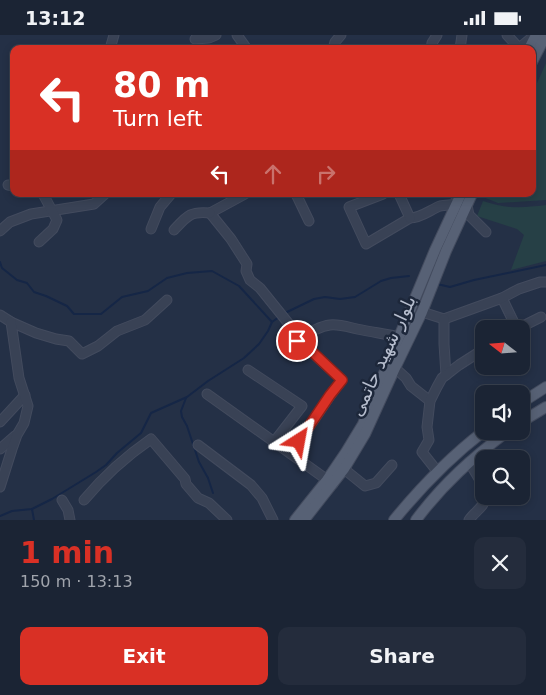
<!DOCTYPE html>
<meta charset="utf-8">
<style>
body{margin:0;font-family:"DejaVu Sans","Noto Sans Arabic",sans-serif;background:#242c3c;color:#f1f3f6;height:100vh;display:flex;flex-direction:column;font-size:19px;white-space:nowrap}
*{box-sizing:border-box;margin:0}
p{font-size:16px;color:#a0a4ac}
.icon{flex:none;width:28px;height:28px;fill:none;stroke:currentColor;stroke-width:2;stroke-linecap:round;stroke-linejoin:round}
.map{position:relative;height:485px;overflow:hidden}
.details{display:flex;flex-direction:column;background:#1b2434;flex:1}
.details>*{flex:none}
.hud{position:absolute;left:10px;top:10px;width:526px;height:152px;border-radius:10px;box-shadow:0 2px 8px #0003,0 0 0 1px #39414f;background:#d93025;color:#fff;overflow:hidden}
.needle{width:32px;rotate:287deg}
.controls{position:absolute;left:475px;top:285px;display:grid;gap:10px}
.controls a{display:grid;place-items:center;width:55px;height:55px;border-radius:10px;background:#1b2434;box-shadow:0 2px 8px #0003,0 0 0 1px #39414f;font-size:25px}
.pin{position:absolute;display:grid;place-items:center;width:42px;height:42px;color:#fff;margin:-21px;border:2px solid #fff;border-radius:50%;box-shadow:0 1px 5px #0007}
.me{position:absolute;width:55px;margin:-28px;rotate:34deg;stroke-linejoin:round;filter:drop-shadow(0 0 4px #0008)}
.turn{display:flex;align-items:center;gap:18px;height:105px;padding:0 20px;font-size:22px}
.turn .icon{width:65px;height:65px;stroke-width:2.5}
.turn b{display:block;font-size:35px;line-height:42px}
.lanes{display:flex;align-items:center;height:48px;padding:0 20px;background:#0003;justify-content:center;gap:25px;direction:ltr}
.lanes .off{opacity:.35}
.round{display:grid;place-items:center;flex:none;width:52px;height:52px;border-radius:10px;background:#242c3c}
.summary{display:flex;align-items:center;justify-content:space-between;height:85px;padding:0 20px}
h1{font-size:30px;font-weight:800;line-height:38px;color:#d93025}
.cta{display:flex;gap:10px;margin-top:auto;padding:10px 20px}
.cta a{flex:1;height:58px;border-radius:10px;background:#d93025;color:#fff;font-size:20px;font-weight:800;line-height:58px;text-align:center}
.cta a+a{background:#242c3c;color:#f1f3f6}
.status{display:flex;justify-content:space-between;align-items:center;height:35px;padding:0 25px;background:#1b2434;direction:ltr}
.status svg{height:14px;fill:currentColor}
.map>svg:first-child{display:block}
.green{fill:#264046}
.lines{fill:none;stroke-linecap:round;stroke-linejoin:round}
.stream{stroke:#152646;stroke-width:2}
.minor-casing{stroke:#434b5e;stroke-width:11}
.major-casing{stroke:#434b5e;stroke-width:12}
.minor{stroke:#394255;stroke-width:9}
.major{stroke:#576175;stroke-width:10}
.route-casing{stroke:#8d1f18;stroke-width:12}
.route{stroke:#d93025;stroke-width:9}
.labels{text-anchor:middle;stroke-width:5;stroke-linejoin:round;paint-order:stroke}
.street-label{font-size:18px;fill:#b7bece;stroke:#1d273a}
</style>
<div class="status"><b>13:12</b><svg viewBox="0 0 49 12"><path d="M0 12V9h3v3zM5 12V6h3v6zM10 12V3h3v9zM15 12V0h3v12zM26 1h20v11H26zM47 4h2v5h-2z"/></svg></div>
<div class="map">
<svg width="546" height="485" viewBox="0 0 546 485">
<rect width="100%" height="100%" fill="#243046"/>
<g class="green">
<path d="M546,28V165L498,168L483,162L485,159H532L533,57Z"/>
<path d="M483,166C507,174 521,173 546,170V226L511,235L524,200L517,194L477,181Z"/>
</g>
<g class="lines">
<g class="stream">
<path d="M0,227L2,233L17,245L27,248L34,257L46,261L67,271L74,279H101L122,262L148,256L167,243L187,238L212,236L239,251L272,287"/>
<path d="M437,249L450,252L474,245L546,230"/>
<path d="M285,278L314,264L325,262L340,264L355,262L381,246L391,243L409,241"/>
<path d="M186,363L181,376L182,382L187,391L199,427L208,443L213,458"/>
<path d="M32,474L34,485"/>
<path d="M0,481L12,476L32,474L52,464L96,437L106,430L117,418L141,398L151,378L187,362L208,346L244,323L259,309L268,296L272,287L279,282"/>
</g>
<defs>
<g id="minor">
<path d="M237,0L247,14"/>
<path d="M507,0L519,13"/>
<path d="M195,4L209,3L216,0"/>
<path d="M110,14L114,0"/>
<path d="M333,14L335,7L341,0"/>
<path d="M431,14L432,8L437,0"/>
<path d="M460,14L462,0"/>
<path d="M518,14L535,0"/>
<path d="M8,150L14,151"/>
<path d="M245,159L210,178L231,204L247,229L246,236L250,245L260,253L293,294C311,303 313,292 330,290C339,289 348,292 357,294C371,297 386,299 400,302"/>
<path d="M296,159L309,186"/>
<path d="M383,159L349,172L366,209L410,183C421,183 430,175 440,171C446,170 452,170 457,169"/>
<path d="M399,159L410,183"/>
<path d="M454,159L467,170L469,180L486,197"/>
<path d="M151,194L160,172L171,159"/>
<path d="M174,195C187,181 190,176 210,178"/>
<path d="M0,196L10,187L31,179L94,169L105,159"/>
<path d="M39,207L53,194L57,185L43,159"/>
<path d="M502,263L517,294"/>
<path d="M422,277L444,284L502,263L519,254L540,247H546"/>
<path d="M0,280L11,287L36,298L56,304L69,306L82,319L98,311L117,296L145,285L167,265"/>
<path d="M444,284V309L446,340"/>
<path d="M517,294L541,282"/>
<path d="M395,333L406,343L411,351L430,366"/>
<path d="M248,335L302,371L274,407"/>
<path d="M207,359L333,449"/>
<path d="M0,387L25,360"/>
<path d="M198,410L251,450L262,463L273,485"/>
<path d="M0,414L15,401"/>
<path d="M291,419L330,361L342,345L305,311L297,306"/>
<path d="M469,427L484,452"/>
<path d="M344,434L365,451L376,448L392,430"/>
<path d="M437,436L422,417L429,405L427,392L430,366L437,352L442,343L446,340L459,330L484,314"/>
<path d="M0,452L12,414L17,400L24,388L28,371L19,343L11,287"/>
<path d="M62,465L68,475L70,485"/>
<path d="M84,465C104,441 125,422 151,404L185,444L186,449L198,463L209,468L227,485"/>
<path d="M469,485C475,476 485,472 486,461"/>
</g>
<g id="major">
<path d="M529,14L536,0"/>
<path d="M532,27L546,0"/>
<path d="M521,368L546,352"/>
<path d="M521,387L546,372"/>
<path d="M295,485L327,445L346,417L363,389L435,215L461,159"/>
<path d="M304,485L344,434L365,399L395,333L422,277L446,216L472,159"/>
<path d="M394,485C421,452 450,422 484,396"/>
<path d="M416,485C443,449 472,423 508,396"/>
</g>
</defs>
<use href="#minor" class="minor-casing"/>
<use href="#major" class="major-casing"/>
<use href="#minor" class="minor"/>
<use href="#major" class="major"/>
</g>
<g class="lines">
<defs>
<path id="route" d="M297,306L305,310L342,345L330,360L299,406"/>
</defs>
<use href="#route" class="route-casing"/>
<use href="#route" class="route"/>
</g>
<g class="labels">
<g class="street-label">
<text transform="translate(383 321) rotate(-65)" y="6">بلوار شهید حاتمی</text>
</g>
</g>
</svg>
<div class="controls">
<a><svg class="needle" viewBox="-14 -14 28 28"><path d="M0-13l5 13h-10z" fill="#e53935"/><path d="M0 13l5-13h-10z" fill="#a0a4ac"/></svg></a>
<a><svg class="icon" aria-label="sound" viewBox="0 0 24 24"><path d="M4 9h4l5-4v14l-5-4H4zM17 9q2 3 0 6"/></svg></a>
<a><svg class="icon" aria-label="search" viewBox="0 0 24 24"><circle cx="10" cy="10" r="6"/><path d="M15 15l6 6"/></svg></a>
</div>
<div class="pin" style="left:297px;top:306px;background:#d93025"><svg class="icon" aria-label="arrive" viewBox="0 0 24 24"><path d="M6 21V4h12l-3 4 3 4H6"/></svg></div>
<svg class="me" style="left:299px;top:406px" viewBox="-20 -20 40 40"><path d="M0-17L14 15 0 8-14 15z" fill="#d93025" stroke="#fff" stroke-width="4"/></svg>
<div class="hud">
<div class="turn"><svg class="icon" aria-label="left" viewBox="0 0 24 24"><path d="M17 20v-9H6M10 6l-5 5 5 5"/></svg><div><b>80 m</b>Turn left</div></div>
<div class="lanes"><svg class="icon" aria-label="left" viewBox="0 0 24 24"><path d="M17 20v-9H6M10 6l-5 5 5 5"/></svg><svg class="icon off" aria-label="ahead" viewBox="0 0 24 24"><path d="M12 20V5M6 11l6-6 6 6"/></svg><svg class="icon off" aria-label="right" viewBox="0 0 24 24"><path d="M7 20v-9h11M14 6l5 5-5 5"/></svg></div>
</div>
</div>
<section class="details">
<div class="summary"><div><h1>1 min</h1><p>150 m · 13:13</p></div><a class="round"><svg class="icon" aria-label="close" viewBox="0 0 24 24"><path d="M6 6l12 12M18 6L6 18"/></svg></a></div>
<div class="cta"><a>Exit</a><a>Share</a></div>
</section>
